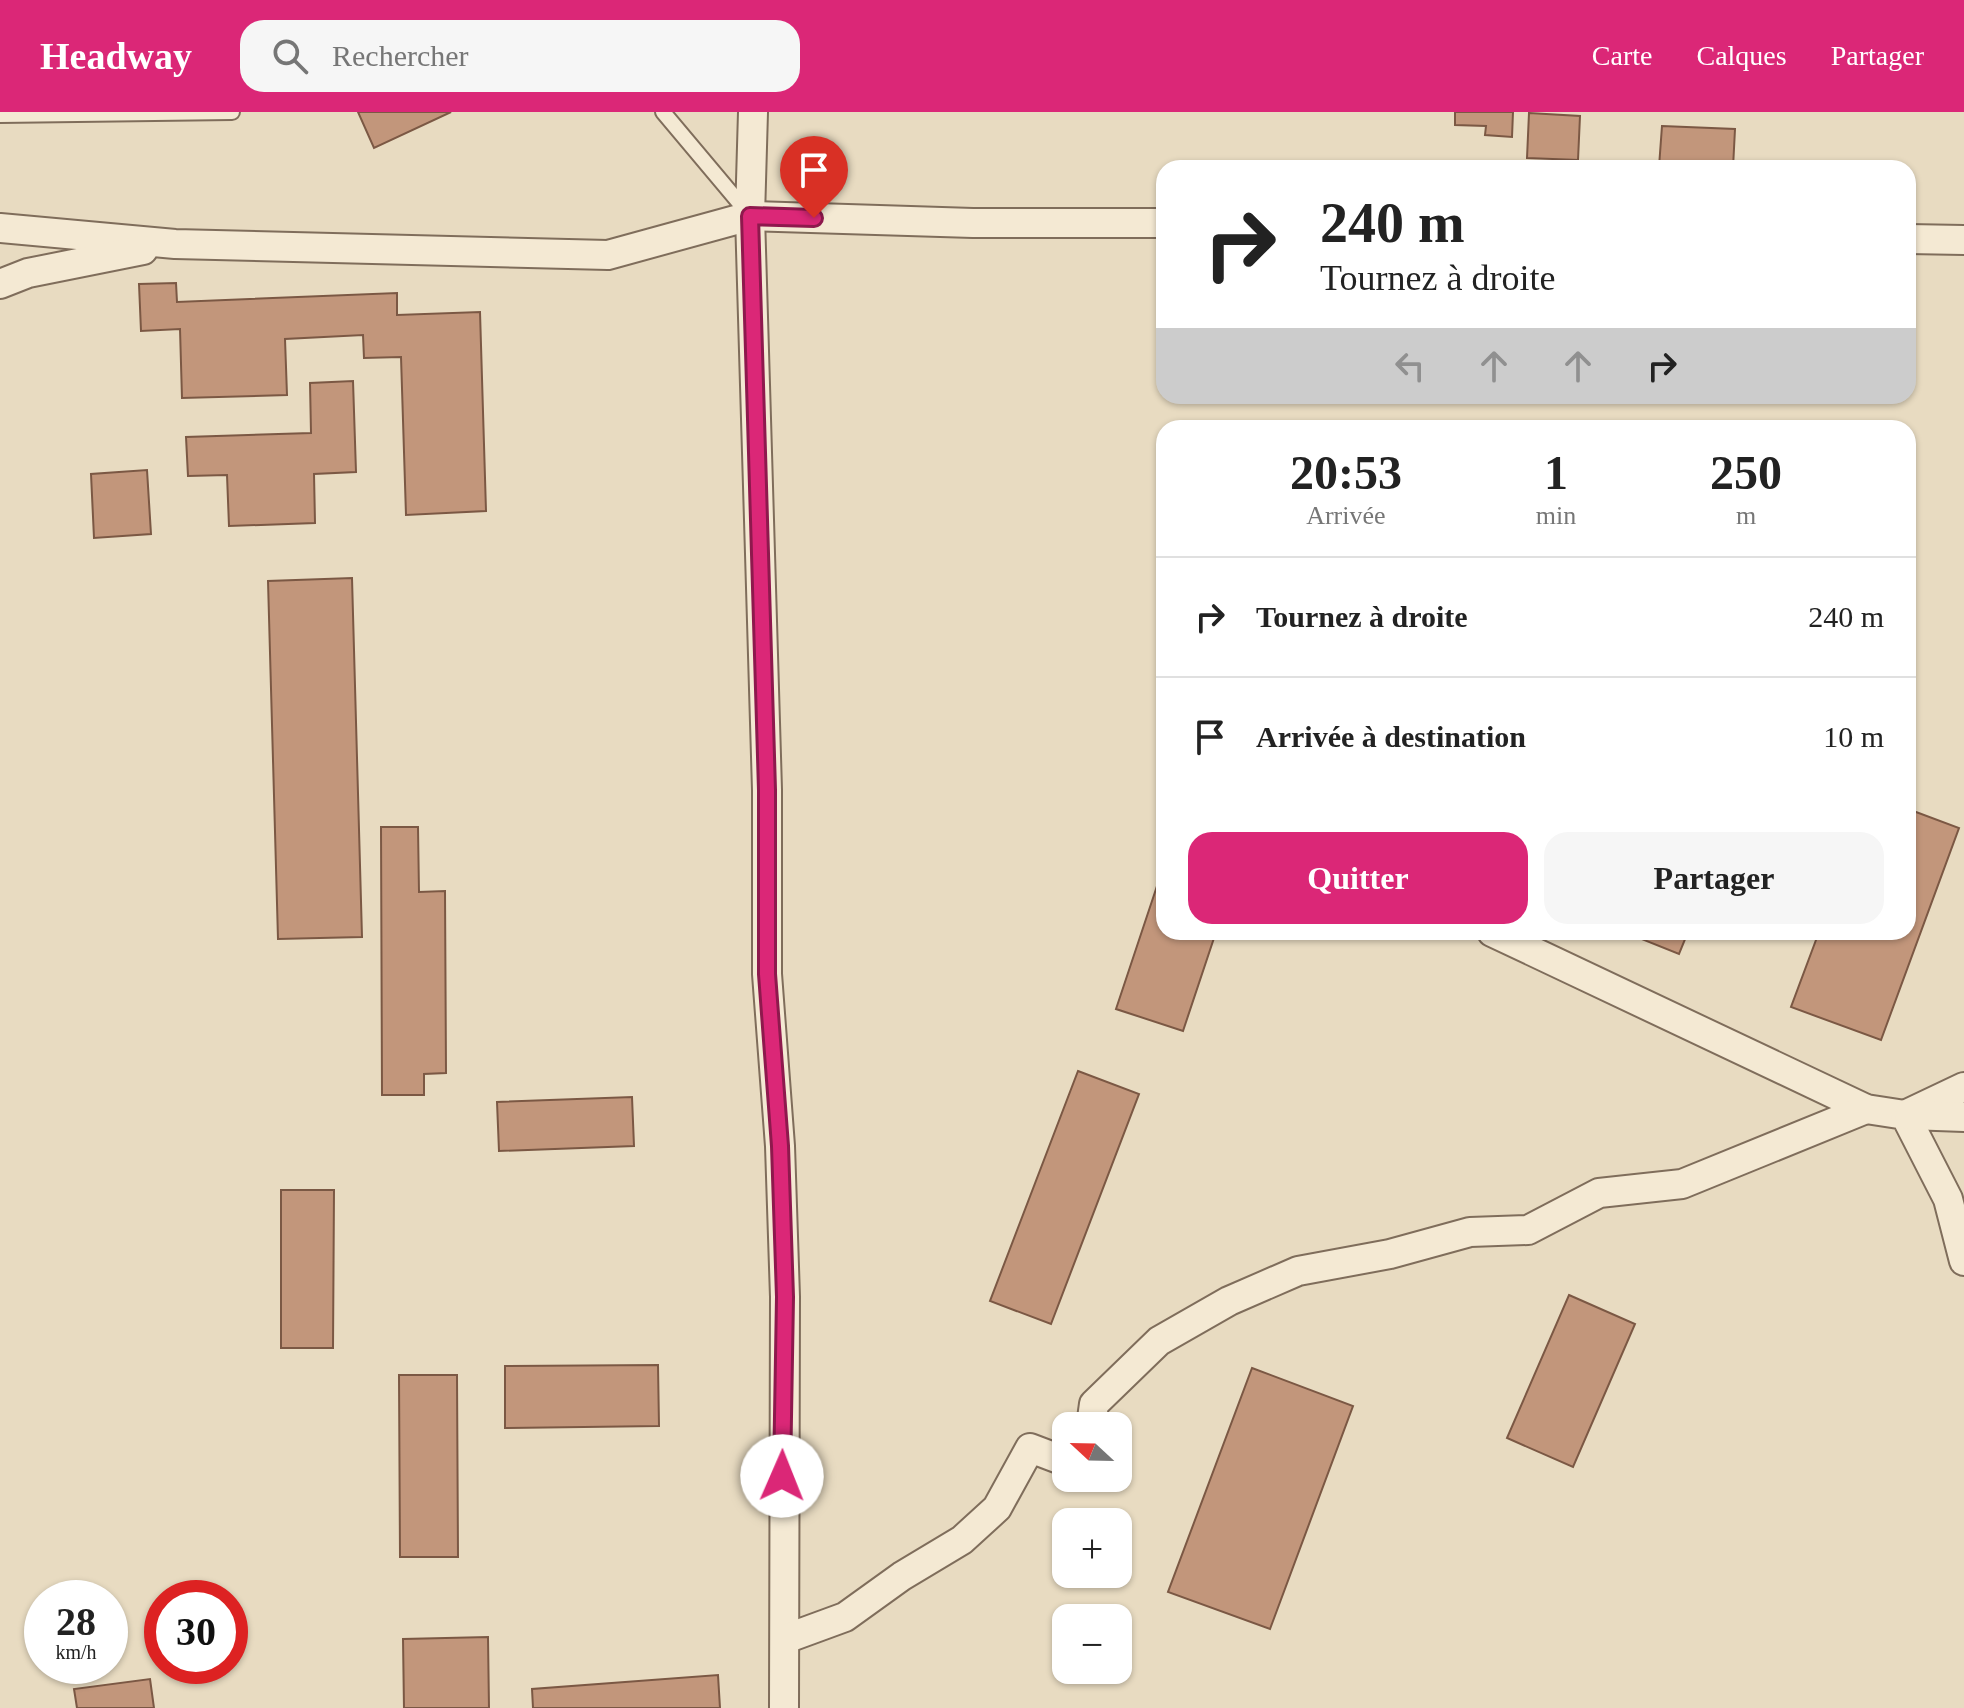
<!DOCTYPE html>
<html lang="fr">
<meta charset="utf-8">
<style>
body{margin:0;font-family:"Times New Roman",serif;background:#f6f6f6;color:#222;height:100vh;display:flex;flex-direction:column;font-size:30px;white-space:nowrap}
*{box-sizing:border-box;margin:0}
p{font-size:26px;color:#767676}
.icon{flex:none;width:44px;height:44px;fill:none;stroke:currentColor;stroke-width:2;stroke-linecap:round;stroke-linejoin:round}
.map{position:relative;flex:1;overflow:hidden}
.details{position:absolute;left:1156px;top:308px;width:760px;height:520px;display:flex;flex-direction:column;background:#fff;border-radius:24px;box-shadow:0 2px 6px #0004}
.details>*{flex:none}
.guide{position:absolute;left:1156px;top:48px;width:760px;height:244px;border-radius:24px;box-shadow:0 2px 6px #0004;background:#fff;color:#222;overflow:hidden}
.needle{width:52px;rotate:292deg}
.controls{position:absolute;left:1052px;top:1300px;display:grid;gap:16px}
.controls a{display:grid;place-items:center;width:80px;height:80px;border-radius:16px;background:#fff;box-shadow:0 2px 6px #0004;font-size:40px}
.speed{position:absolute;left:24px;top:1468px;display:flex;gap:16px;font-size:40px;font-weight:700;text-align:center}
.speed>*{display:grid;place-content:center;width:104px;height:104px;border-radius:50%;background:#fff;box-shadow:0 2px 6px #0004;line-height:1}
.speed small{font-size:20px;font-weight:400}
.speed .limit{border:12px solid #d22;background:#fff;color:#111}
.pin{position:absolute;display:grid;place-items:center;width:68px;height:68px;color:#fff;margin:-82px -34px;border-radius:50% 50% 50% 0;rotate:-45deg;box-shadow:0 0 8px #0007}
.pin .icon{rotate:45deg}
.me{position:absolute;width:88px;margin:-44px;rotate:1deg;stroke-linejoin:round;filter:drop-shadow(0 0 6px #0008)}
.turn{display:flex;align-items:center;gap:28px;height:168px;padding:0 32px;font-size:36px}
.turn .icon{width:104px;height:104px;stroke-width:2.5}
.turn b{display:block;font-size:56px;line-height:68px}
.lanes{display:flex;align-items:center;height:76px;padding:0 32px;background:#0003;justify-content:center;gap:40px;direction:ltr}
.lanes .off{opacity:.35}
.eta{display:flex;justify-content:space-evenly;align-items:center;height:136px;text-align:center}
.eta b{font-size:48px;font-weight:800;line-height:56px}
.button{display:flex;gap:16px;margin-top:auto;padding:16px 32px}
.button a{flex:1;height:92px;border-radius:24px;background:#db2777;color:#fff;font-size:32px;font-weight:800;line-height:92px;text-align:center}
.button a+a{background:#f6f6f6;color:#222}
ul{padding:0;list-style:none}
li{display:flex;align-items:center;gap:24px;height:120px;padding:0 32px;border-top:2px solid #e0e0e0}
li div{flex:1}
li b{display:block;font-size:30px}
li em{font-style:normal}
header{display:flex;align-items:center;gap:48px;box-sizing:border-box;height:112px;padding:0 40px;background:#db2777;color:#fff}
header strong{font-size:38px}
nav{display:flex;gap:44px;margin-inline-start:auto;font-size:28px}
.search{width:560px;height:72px;background:#f6f6f6;display:flex;align-items:center;gap:20px;box-sizing:border-box;padding:0 28px;border-radius:24px;color:#767676;font-size:30px}
.map>svg:first-child{display:block}
.building{fill:#c2967b;stroke:#7b5844;stroke-width:2}
.lines{fill:none;stroke-linecap:round;stroke-linejoin:round}
.lane-casing{stroke:#7f6d5b;stroke-width:18}
.street-casing{stroke:#7f6d5b;stroke-width:32}
.lane{stroke:#f4e9d3;stroke-width:14}
.street{stroke:#f4e9d3;stroke-width:28}
.route-casing{stroke:#8e194d;stroke-width:20}
.route{stroke:#db2777;stroke-width:14}
</style>
<header>
<strong>Headway</strong>
<div class="search"><svg class="icon" aria-label="search" viewBox="0 0 24 24"><circle cx="10" cy="10" r="6"/><path d="M15 15l6 6"/></svg>Rechercher</div>
<nav><a>Carte</a><a>Calques</a><a>Partager</a></nav>
</header>
<div class="map">
<svg width="1964" height="1596" viewBox="0 0 1964 1596">
<rect width="100%" height="100%" fill="#e8dbc1"/>
<g class="building">
<path d="M358,0H451L374,36Z"/>
<path d="M1455,0H1513L1512,25L1485,23L1486,14L1455,13Z"/>
<path d="M1529,1L1580,4L1578,48L1527,46Z"/>
<path d="M1662,14L1735,17L1733,56L1659,55Z"/>
<path d="M176,171L177,190L397,181V203L480,200L486,399L406,403L401,245L364,246L363,223L285,227L287,283L182,286L180,217L141,219L139,172Z"/>
<path d="M353,269L356,360L314,362L315,411L229,414L227,363L188,364L186,325L311,321L310,271Z"/>
<path d="M147,358L151,422L94,426L91,362Z"/>
<path d="M352,466L362,825L278,827L268,469Z"/>
<path d="M1908,697L1959,716L1881,928L1791,895L1819,820H1908Z"/>
<path d="M381,715H418L419,780L445,779L446,961L424,962V983H382Z"/>
<path d="M1164,753V820H1216L1183,919L1116,897Z"/>
<path d="M1635,820H1688L1679,842L1634,824Z"/>
<path d="M1078,959L1139,982L1051,1212L990,1189Z"/>
<path d="M632,985L634,1034L499,1039L497,990Z"/>
<path d="M281,1078H334L333,1236H281Z"/>
<path d="M1569,1183L1635,1212L1573,1355L1507,1326Z"/>
<path d="M658,1253L659,1314L505,1316V1254Z"/>
<path d="M1252,1256L1353,1294L1270,1517L1168,1480Z"/>
<path d="M399,1263H457L458,1445H400Z"/>
<path d="M488,1525L489,1596H404L403,1527Z"/>
<path d="M718,1563L720,1596H533L532,1577Z"/>
<path d="M150,1567L154,1596H77L74,1577Z"/>
</g>
<g class="lines">
<defs>
<g id="lane">
<path d="M663,0L747,100"/>
<path d="M0,3L232,0"/>
</g>
<g id="street">
<path d="M753,0L750,104L767,678V862L780,1034L785,1185L784,1596"/>
<path d="M0,116L175,132L608,143L750,104L973,111H1164"/>
<path d="M1908,127L1964,128"/>
<path d="M0,172L28,161L143,138"/>
<path d="M1492,820L1866,997L1905,1003L1948,1087L1964,1149"/>
<path d="M1905,1003L1964,975"/>
<path d="M1909,1003L1964,1005"/>
<path d="M1091,1314L1094,1292L1159,1229L1229,1189L1298,1159L1390,1142L1470,1120L1528,1118L1599,1081L1682,1072L1866,997"/>
<path d="M785,1527L845,1505L902,1464L962,1428L997,1396L1030,1336L1059,1347L1066,1344"/>
</g>
</defs>
<use href="#lane" class="lane-casing"/>
<use href="#street" class="street-casing"/>
<use href="#lane" class="lane"/>
<use href="#street" class="street"/>
</g>
<g class="lines">
<defs>
<path id="route" d="M782,1364L785,1185L780,1034L767,862V678L750,104L814,106"/>
</defs>
<use href="#route" class="route-casing"/>
<use href="#route" class="route"/>
</g>
</svg>
<div class="controls">
<a><svg class="needle" viewBox="-14 -14 28 28"><path d="M0-13l5 13h-10z" fill="#e53935"/><path d="M0 13l5-13h-10z" fill="#767676"/></svg></a>
<a>+</a>
<a>−</a>
</div>
<div class="speed"><div>28<small>km/h</small></div><div class="limit">30</div></div>
<div class="pin" style="left:814px;top:106px;background:#d93025"><svg class="icon" aria-label="arrive" viewBox="0 0 24 24"><path d="M6 21V4h12l-3 4 3 4H6"/></svg></div>
<svg class="me" style="left:782px;top:1364px" viewBox="-20 -20 40 40"><circle r="19" fill="#fff"/><path d="M0-13L10 11 0 6-10 11z" fill="#db2777"/></svg>
<div class="guide">
<div class="turn"><svg class="icon" aria-label="right" viewBox="0 0 24 24"><path d="M7 20v-9h11M14 6l5 5-5 5"/></svg><div><b>240 m</b>Tournez à droite</div></div>
<div class="lanes"><svg class="icon off" aria-label="left" viewBox="0 0 24 24"><path d="M17 20v-9H6M10 6l-5 5 5 5"/></svg><svg class="icon off" aria-label="ahead" viewBox="0 0 24 24"><path d="M12 20V5M6 11l6-6 6 6"/></svg><svg class="icon off" aria-label="ahead" viewBox="0 0 24 24"><path d="M12 20V5M6 11l6-6 6 6"/></svg><svg class="icon" aria-label="right" viewBox="0 0 24 24"><path d="M7 20v-9h11M14 6l5 5-5 5"/></svg></div>
</div>
<section class="details">
<div class="eta">
<div><b>20:53</b><p>Arrivée</p></div>
<div><b>1</b><p>min</p></div>
<div><b>250</b><p>m</p></div>
</div>
<ul>
<li><svg class="icon" aria-label="right" viewBox="0 0 24 24"><path d="M7 20v-9h11M14 6l5 5-5 5"/></svg><div><b>Tournez à droite</b></div><em>240 m</em></li>
<li><svg class="icon" aria-label="arrive" viewBox="0 0 24 24"><path d="M6 21V4h12l-3 4 3 4H6"/></svg><div><b>Arrivée à destination</b></div><em>10 m</em></li>
</ul>
<div class="button"><a>Quitter</a><a>Partager</a></div>
</section>
</div>
